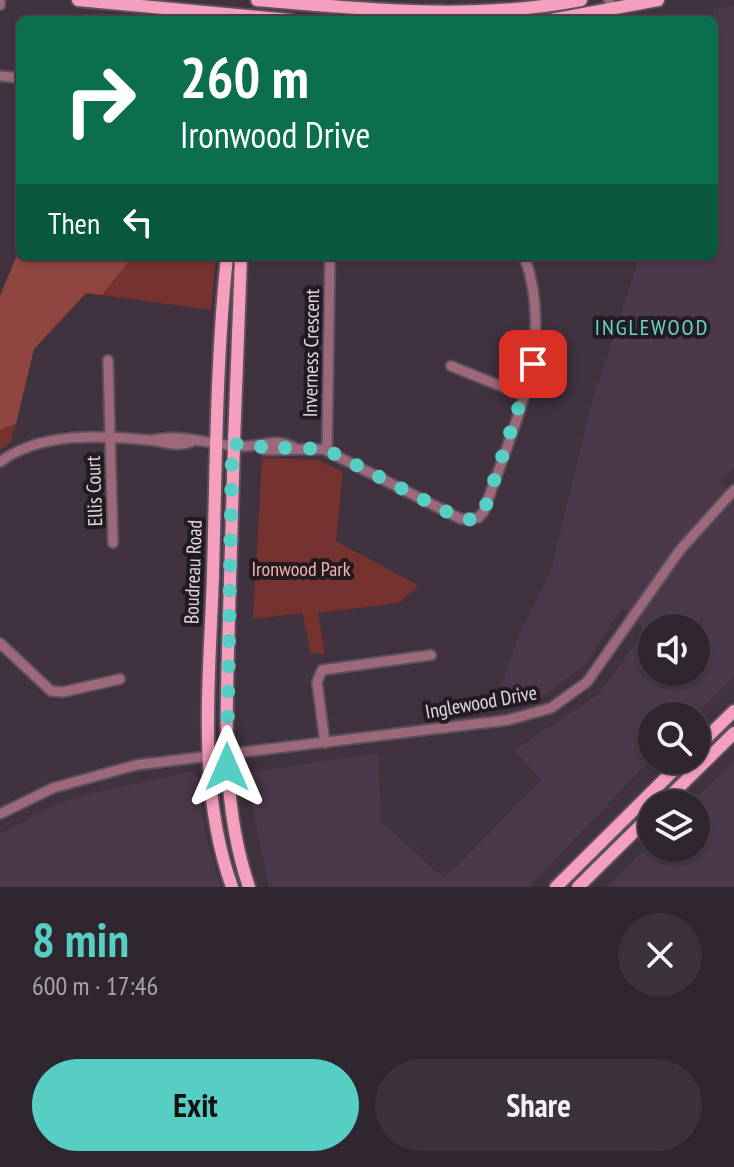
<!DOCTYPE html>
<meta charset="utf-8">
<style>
body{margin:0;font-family:"PT Sans Narrow",sans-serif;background:#3c323b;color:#f1f3f6;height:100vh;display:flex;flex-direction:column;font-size:30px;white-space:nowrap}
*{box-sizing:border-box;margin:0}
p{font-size:26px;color:#a8a5aa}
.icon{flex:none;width:44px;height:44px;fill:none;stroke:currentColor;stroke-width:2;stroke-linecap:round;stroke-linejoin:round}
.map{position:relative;height:887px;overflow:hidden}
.side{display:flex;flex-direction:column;background:#30262f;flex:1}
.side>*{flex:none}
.top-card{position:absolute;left:16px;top:16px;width:702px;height:244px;border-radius:12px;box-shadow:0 2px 6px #0004,0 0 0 2px #4b434b;background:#0b6e4f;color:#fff;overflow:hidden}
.fabs{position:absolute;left:638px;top:614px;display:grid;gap:16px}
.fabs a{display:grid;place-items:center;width:72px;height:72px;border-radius:50%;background:#30262f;box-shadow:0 2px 6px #0004,0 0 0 2px #4b434b;font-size:40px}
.pin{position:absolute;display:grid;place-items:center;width:68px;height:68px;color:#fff;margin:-34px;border-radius:16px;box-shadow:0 4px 12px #0006}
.me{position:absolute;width:88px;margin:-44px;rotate:0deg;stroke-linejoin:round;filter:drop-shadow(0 0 6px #0008)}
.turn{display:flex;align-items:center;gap:28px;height:168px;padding:0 32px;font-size:36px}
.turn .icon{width:104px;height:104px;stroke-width:2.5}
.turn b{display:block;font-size:56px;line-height:68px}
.then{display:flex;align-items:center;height:76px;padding:0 32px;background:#0003;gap:16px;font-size:30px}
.round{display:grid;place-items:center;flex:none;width:84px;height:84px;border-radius:42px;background:#3c323b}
.head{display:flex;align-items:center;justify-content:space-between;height:136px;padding:0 32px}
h1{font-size:48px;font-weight:800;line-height:60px;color:#56cec3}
.primary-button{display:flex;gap:16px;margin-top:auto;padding:16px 32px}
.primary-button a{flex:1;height:92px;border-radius:48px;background:#56cec3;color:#111;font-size:32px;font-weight:800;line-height:92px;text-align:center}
.primary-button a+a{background:#3c323b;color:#f1f3f6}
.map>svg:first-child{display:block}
.built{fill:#4b384a;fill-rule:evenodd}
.green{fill:#75322e}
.forest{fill:#8f4540}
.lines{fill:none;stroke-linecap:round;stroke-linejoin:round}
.minor-casing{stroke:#5d505c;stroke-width:13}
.major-casing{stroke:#5d505c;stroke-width:16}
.minor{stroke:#9e687b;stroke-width:9}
.major{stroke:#f59fbe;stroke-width:12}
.route{stroke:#56cec3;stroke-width:14;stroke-dasharray:0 25.2}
.labels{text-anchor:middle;stroke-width:8;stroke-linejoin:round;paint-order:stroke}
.street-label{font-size:20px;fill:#e1d8e0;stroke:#221c22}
.park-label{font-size:20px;fill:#f6b4ad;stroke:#221c22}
.neighbourhood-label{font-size:22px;letter-spacing:2px;fill:#69d4c9;stroke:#221c22}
</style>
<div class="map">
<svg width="734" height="887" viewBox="0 0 734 887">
<rect width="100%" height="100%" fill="#40323f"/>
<g class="built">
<path d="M734,6V467L720,482L734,496V676L694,716H652V758L529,887H269L245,773L378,753L381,821L444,879L541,780L514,750L599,694L645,630L622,608L585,665L538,700L495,704L518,637L551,571L589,412L636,267V256H714V20H710L714,9ZM652,628H696V672H652Z"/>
<path d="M734,761V887H607L652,841V848H696V804H690Z"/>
<path d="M191,772L198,777L205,833L221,887H0V834L46,809L82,795Z"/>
</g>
<g class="green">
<path d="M20,248V256H216L211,310L86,293L34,349L11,442L0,450V296Z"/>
<path d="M262,458L319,460L343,472L336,541L419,586L399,603L318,613L325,653L311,654L302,613L253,619Z"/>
</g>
<path class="forest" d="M20,248V256H133L102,295L86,293L34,349L16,424L0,430V296Z"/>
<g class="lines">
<defs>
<g id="minor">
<path d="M0,0V5"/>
<path d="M609,0L613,20"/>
<path d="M0,76L20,78"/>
<path d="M108,360L113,543"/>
<path d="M451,366L523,395"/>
<path d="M152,440C186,431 222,451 258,445C271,443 280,440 293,447"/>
<path d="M259,445L265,450L323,449L461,519L478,518L484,511C512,428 557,343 524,256"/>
<path d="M327,450L330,256"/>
<path d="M0,462C40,432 100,435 148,440C164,441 175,448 191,442"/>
<path d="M0,643L51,691L63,692L120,679"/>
<path d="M325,743L317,682L322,670L431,655"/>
<path d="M0,814L53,788L136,765L508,720L551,708L587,682L680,550L734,490"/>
</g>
<g id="major">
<path d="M78,0L290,20"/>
<path d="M257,0C366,9 472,21 581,0"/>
<path d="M551,20L658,0"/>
<path d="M227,256C216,361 216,467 213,573C210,677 196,787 232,887"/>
<path d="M241,256C236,376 232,495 229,615C227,707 219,799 249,887"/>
<path d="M696,748L734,711"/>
<path d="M662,804L734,733"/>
<path d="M556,887L684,760"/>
<path d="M578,887L652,814"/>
</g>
</defs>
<use href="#minor" class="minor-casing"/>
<use href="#major" class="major-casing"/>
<use href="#minor" class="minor"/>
<use href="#major" class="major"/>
</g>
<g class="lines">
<path class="route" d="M227,767L232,444L259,445L265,450L293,447L327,450L461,519L475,520L484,511L533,364"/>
</g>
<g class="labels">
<g class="street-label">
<text transform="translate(311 353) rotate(-89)" y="7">Inverness Crescent</text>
<text transform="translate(94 491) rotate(-92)" y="7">Ellis Court</text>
<text transform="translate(193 572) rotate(-88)" y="7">Boudreau Road</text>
<text transform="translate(481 702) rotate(-10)" y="7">Inglewood Drive</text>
</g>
<g class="park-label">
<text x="301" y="576">Ironwood Park</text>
</g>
<g class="neighbourhood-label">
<text x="652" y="335">INGLEWOOD</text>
</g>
</g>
</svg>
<div class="fabs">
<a><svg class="icon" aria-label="sound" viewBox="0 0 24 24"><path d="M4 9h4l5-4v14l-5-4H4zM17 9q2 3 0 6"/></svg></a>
<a><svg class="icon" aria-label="search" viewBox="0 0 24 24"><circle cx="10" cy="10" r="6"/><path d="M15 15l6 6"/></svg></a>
<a><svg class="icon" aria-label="layers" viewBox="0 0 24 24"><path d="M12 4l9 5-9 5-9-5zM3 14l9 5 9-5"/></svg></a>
</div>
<div class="pin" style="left:533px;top:364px;background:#d93025"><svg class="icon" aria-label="arrive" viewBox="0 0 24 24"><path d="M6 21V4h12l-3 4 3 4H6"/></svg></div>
<svg class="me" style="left:227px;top:767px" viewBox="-20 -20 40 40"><path d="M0-17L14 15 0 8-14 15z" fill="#56cec3" stroke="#fff" stroke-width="4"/></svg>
<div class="top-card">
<div class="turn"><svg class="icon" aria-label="right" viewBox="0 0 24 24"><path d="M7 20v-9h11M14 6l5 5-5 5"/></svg><div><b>260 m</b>Ironwood Drive</div></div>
<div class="then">Then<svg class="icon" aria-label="left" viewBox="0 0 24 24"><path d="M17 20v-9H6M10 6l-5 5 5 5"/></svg></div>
</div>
</div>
<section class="side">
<div class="head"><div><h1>8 min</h1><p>600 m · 17:46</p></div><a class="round"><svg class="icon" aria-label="close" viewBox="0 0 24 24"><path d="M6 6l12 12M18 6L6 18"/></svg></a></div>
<div class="primary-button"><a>Exit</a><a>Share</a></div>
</section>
